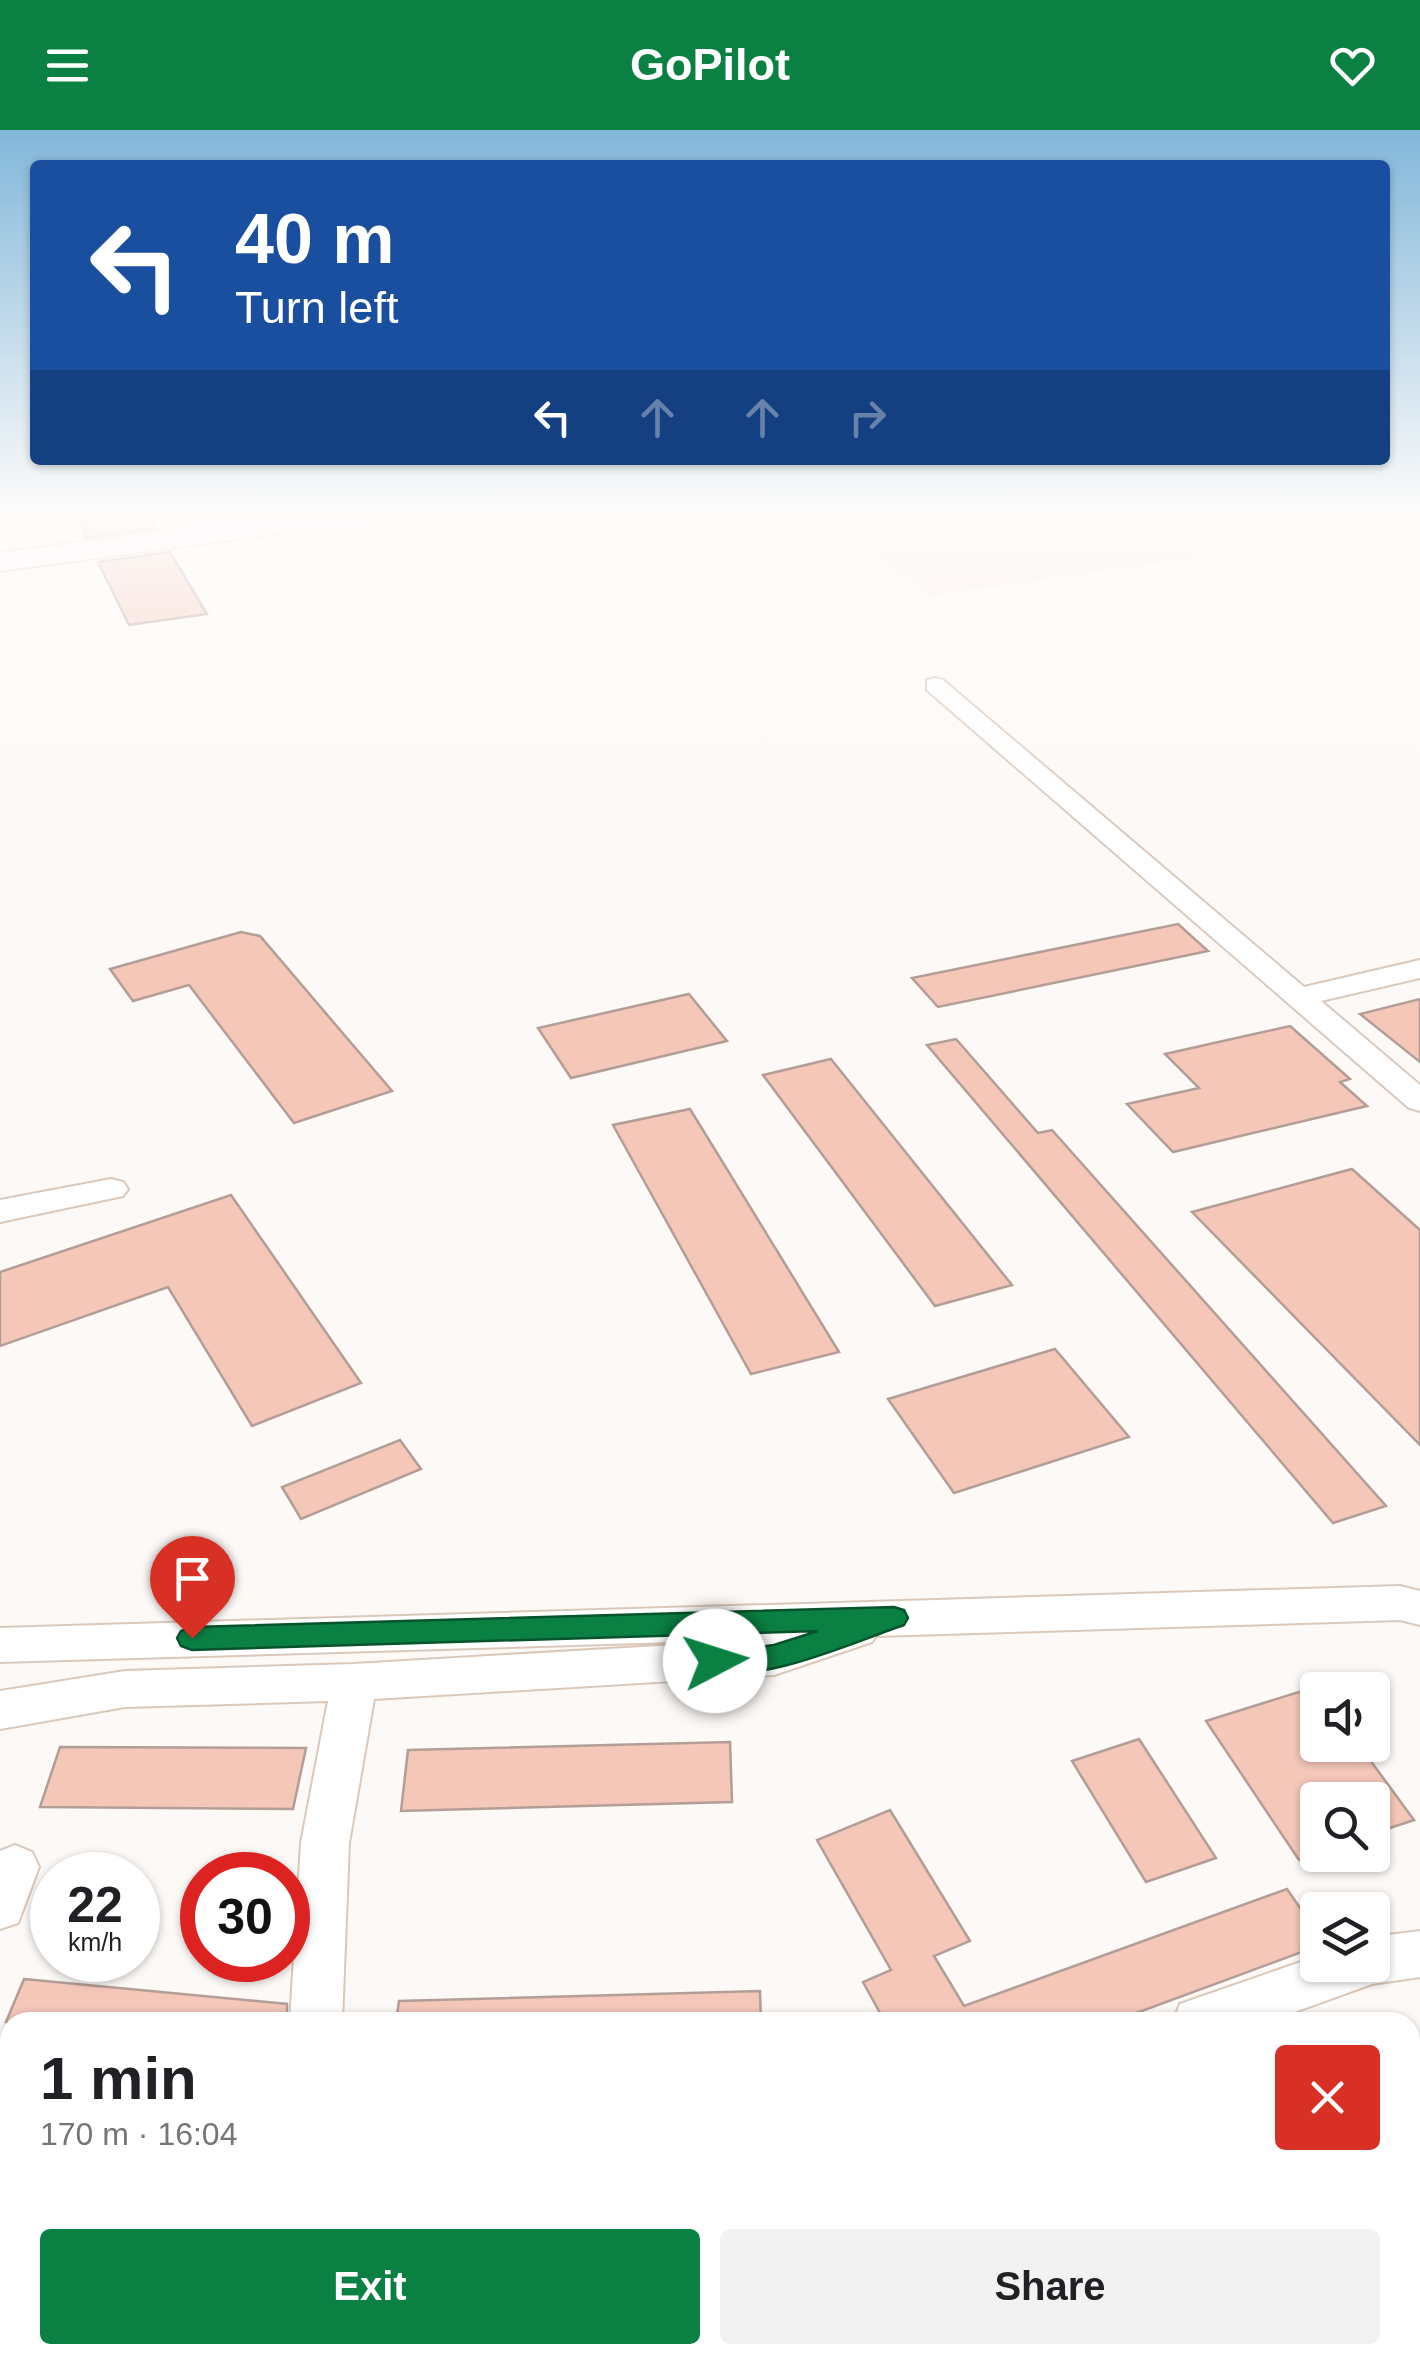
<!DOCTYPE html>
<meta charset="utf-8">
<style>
body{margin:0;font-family:Helvetica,sans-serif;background:#f2f2f2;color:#202124;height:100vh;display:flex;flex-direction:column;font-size:38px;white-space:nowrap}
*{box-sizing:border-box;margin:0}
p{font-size:32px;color:#757577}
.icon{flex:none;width:55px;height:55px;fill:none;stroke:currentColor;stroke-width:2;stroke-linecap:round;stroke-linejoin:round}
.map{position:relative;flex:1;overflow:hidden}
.side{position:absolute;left:0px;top:1882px;width:1420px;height:352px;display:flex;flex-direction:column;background:#fff;border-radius:30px 30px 0 0;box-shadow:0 2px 8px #0004}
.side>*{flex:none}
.top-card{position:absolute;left:30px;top:30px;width:1360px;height:305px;border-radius:10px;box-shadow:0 2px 8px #0004;background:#1a4fa0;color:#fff;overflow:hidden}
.buttons{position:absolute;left:1300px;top:1542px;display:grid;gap:20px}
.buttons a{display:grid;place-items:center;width:90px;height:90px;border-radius:10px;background:#fff;box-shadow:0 2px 8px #0004;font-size:50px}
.speed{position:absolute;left:30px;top:1722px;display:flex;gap:20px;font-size:50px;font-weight:700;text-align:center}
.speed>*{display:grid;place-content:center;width:130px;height:130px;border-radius:50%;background:#fff;box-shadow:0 2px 8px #0004;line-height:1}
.speed small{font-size:25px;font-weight:400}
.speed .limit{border:15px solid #d22;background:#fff;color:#111}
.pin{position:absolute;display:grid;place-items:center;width:85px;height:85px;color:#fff;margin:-102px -42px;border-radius:50% 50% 50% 0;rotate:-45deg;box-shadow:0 0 10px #0007}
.pin .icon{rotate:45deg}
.me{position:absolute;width:110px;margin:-55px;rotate:85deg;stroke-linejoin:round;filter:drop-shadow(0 0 8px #0008)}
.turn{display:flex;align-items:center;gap:35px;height:210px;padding:0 40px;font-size:45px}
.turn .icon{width:130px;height:130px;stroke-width:2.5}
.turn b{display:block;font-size:70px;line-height:85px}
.lanes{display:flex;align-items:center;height:95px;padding:0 40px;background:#0003;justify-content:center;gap:50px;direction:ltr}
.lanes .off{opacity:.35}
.round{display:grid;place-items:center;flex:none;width:105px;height:105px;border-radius:10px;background:#f2f2f2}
.summary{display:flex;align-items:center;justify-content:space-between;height:170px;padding:0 40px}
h1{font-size:60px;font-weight:600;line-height:75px}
.cta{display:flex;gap:20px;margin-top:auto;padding:20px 40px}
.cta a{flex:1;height:115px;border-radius:10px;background:#0b8043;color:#fff;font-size:40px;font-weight:600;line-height:115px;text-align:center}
.cta a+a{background:#f2f2f2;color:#202124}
header{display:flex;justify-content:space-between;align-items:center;height:130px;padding:0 40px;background:#0b8043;color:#fff;font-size:45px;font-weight:600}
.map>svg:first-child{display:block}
.industrial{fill:#ffe9ee}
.building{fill:#f4c7b9;stroke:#b39e97;stroke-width:2.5}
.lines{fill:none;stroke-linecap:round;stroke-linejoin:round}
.street-casing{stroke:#dac9bb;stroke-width:4}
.highway-casing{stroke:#dac9bb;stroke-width:4}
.street{fill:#fff;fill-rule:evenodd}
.highway{fill:#fff;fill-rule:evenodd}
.route{fill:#0b8043;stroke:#07532c;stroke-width:2.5}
</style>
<header><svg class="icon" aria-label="menu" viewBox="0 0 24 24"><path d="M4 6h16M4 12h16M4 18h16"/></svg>GoPilot<svg class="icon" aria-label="heart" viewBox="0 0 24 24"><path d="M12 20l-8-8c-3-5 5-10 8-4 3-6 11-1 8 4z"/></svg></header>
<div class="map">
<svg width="1420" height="2233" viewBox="0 0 1420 2233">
<rect width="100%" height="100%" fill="#fdf9f6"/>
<path class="industrial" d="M825,384H1420V396L928,466Z"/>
<g class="building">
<path d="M148,384L156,398L86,408L78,386Z"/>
<path d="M170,422L207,484L129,495L98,432Z"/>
<path d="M1178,794L1208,821L938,877L912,848Z"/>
<path d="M241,802L260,806L392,961L294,993L189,855L133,871L110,839Z"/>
<path d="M689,864L727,911L571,948L538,898Z"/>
<path d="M1420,869V932L1360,884Z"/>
<path d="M1290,896L1350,949L1340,952L1367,976L1173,1022L1127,974L1199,958L1165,924Z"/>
<path d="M956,909L1038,1003L1052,1000L1386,1376L1333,1393L927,915Z"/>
<path d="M831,929L1012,1155L935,1176L763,945Z"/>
<path d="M690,979L839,1222L751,1244L613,995Z"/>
<path d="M1352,1039L1420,1100V1315L1192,1082Z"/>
<path d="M231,1065L361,1253L252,1296L168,1157L0,1216V1142Z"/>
<path d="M1055,1219L1129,1307L954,1363L888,1269Z"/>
<path d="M400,1310L421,1339L301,1389L282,1357Z"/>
<path d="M1318,1556V1615H1359L1414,1690L1372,1704V1670H1318V1723L1299,1730L1206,1591Z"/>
<path d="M1139,1609L1216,1728L1146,1752L1072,1631Z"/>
<path d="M730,1612L732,1672L401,1681L408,1620Z"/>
<path d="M60,1617L306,1618L293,1679L40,1677Z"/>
<path d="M890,1680L970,1811L934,1826L964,1876L1287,1759L1318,1804V1816L1112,1892H885L863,1852L891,1840L817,1710Z"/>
<path d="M24,1849L287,1874V1892H6Z"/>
<path d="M760,1861L761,1892H396L399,1871Z"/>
</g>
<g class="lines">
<defs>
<g id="street">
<path d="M935,548L943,550L1304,857L1420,830V848L1321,871L1420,955V981L1409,978L927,560V550Z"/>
<path d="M111,1049L123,1052L128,1059L123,1066L0,1092V1070Z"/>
<path d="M1400,1456L1420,1461V1495L1400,1490L876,1506L872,1512L774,1545L374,1569L349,1713L342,1892H290L301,1713L328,1571L125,1577L0,1599V1561L125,1541L354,1534L776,1509L0,1532V1498Z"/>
<path d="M15,1715L32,1722L39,1737L18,1793L0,1799V1721Z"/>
<path d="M1420,1801V1847L1372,1854L1267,1892H1173L1180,1874L1318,1826V1835H1372V1807Z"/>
<path d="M0,1990L10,1991V2047L0,2046Z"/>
</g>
<path id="highway" d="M290,384H370L356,393L0,441V423Z"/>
</defs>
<use href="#street" class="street-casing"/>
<use href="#highway" class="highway-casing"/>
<use href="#street" class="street"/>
<use href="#highway" class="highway"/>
</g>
<linearGradient id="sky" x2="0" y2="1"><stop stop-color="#82b7da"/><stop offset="0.55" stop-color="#fefcfb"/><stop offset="1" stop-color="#fefcfb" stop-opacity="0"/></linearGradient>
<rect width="1420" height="697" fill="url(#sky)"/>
<path class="route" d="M894,1477L904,1480L908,1488L904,1495C853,1512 757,1557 705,1539L701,1531L705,1523L774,1515L818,1501L192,1520L181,1516L177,1508L181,1501L192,1497Z"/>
</svg>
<div class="buttons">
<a><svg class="icon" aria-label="sound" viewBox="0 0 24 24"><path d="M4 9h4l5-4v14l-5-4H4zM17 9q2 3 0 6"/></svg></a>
<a><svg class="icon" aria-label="search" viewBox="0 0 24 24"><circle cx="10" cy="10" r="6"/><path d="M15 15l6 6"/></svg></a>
<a><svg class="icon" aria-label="layers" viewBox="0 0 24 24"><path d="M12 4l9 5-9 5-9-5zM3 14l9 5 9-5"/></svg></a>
</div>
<div class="speed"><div>22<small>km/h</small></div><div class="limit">30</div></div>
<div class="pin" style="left:192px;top:1508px;background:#d93025"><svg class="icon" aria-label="arrive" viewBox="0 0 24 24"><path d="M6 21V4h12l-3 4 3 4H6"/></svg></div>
<svg class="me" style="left:715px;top:1531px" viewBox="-20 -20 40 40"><circle r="19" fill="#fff"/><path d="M0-13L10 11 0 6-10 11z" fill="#0b8043"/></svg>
<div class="top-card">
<div class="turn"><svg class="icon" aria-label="left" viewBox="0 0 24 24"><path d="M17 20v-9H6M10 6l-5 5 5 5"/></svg><div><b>40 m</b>Turn left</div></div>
<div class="lanes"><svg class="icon" aria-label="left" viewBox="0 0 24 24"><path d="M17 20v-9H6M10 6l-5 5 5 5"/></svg><svg class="icon off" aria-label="ahead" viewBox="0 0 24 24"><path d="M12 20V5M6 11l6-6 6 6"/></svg><svg class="icon off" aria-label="ahead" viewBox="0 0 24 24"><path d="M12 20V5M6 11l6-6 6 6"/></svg><svg class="icon off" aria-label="right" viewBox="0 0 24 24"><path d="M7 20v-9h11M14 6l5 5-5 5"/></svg></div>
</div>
<section class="side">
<div class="summary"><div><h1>1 min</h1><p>170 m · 16:04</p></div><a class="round" style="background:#d93025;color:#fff"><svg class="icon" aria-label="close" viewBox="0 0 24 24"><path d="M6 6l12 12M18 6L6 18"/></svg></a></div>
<div class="cta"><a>Exit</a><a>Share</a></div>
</section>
</div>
